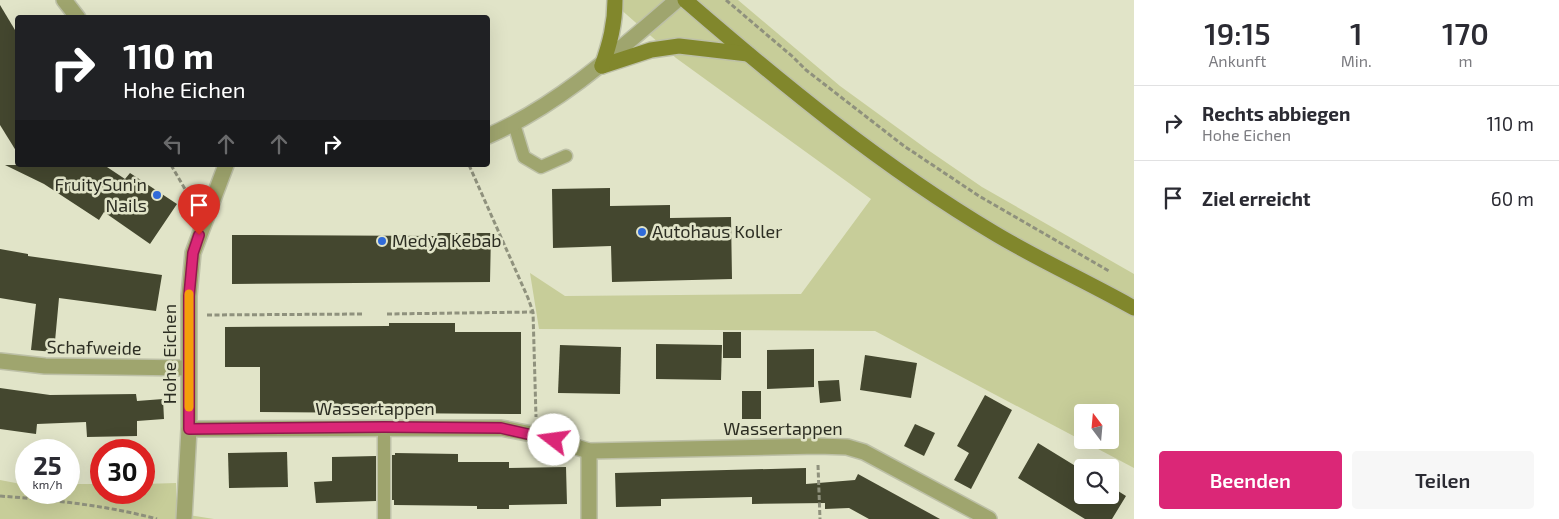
<!DOCTYPE html>
<html lang="de">
<style>
body{margin:0;font-family:"Exo 2",sans-serif;background:#f7f7f7;color:#2b2b33;height:100vh;display:flex;flex-direction:column;font-size:19px;white-space:nowrap}
*{box-sizing:border-box;margin:0}
p{font-size:16px;color:#7c7c81}
.icon{flex:none;width:28px;height:28px;fill:none;stroke:currentColor;stroke-width:2;stroke-linecap:round;stroke-linejoin:round}
.map{position:relative;flex:1;overflow:hidden}
.side{display:flex;flex-direction:column;background:#fff;width:425px}
.side>*{flex:none}
.guide{position:absolute;left:15px;top:15px;width:475px;height:152px;border-radius:5px;box-shadow:0 5px 20px #0002;background:#202124;color:#fff;overflow:hidden}
.needle{width:32px;rotate:344deg}
.buttons{position:absolute;left:1074px;top:404px;display:grid;gap:10px}
.buttons a{display:grid;place-items:center;width:45px;height:45px;border-radius:5px;background:#fff;box-shadow:0 5px 20px #0002;font-size:25px}
.speed{position:absolute;left:15px;top:439px;display:flex;gap:10px;font-size:25px;font-weight:700;text-align:center}
.speed>*{display:grid;place-content:center;width:65px;height:65px;border-radius:50%;background:#fff;box-shadow:0 5px 20px #0002;line-height:1}
.speed small{font-size:12px;font-weight:400}
.speed .limit{border:8px solid #d22;background:#fff;color:#111}
.pin{position:absolute;display:grid;place-items:center;width:42px;height:42px;color:#fff;margin:-51px -21px;border-radius:50% 50% 50% 0;rotate:-45deg;box-shadow:0 0 5px #0007}
.pin .icon{rotate:45deg}
.me{position:absolute;width:55px;margin:-28px;rotate:285deg;stroke-linejoin:round;filter:drop-shadow(0 0 4px #0008)}
.turn{display:flex;align-items:center;gap:18px;height:105px;padding:0 25px;font-size:22px}
.turn .icon{width:65px;height:65px;stroke-width:2.5}
.turn b{display:block;font-size:35px;line-height:42px}
.lanes{display:flex;align-items:center;height:48px;padding:0 25px;background:#0003;justify-content:center;gap:25px;direction:ltr}
.lanes .off{opacity:.35}
.eta{display:flex;justify-content:space-evenly;align-items:center;height:85px;text-align:center}
.eta b{font-size:30px;font-weight:600;line-height:35px}
.action{display:flex;gap:10px;margin-top:auto;padding:10px 25px}
.action a{flex:1;height:58px;border-radius:5px;background:#db2777;color:#fff;font-size:20px;font-weight:600;line-height:58px;text-align:center}
.action a+a{background:#f7f7f7;color:#2b2b33}
ul{padding:0;list-style:none}
li{display:flex;align-items:center;gap:15px;height:75px;padding:0 25px;border-top:1px solid #e1e1e2}
li div{flex:1}
li b{display:block;font-size:19px}
li em{font-style:normal}
main{display:flex;flex:1;min-height:0}
.map>svg:first-child{display:block}
.green{fill:#c7cd99;fill-rule:evenodd}
.building{fill:#44472f}
.lines{fill:none;stroke-linecap:round;stroke-linejoin:round}
.lane-casing{stroke:#bdc0a7;stroke-width:15}
.street-casing{stroke:#bdc0a7;stroke-width:18}
.secondary-casing{stroke:#bdc0a7;stroke-width:18}
.path{stroke:#8f917d;stroke-width:3;stroke-dasharray:5 2.5;stroke-linecap:butt}
.lane{stroke:#9fa56e;stroke-width:12}
.street{stroke:#9fa56e;stroke-width:15}
.secondary{stroke:#81872c;stroke-width:15}
.route-casing{stroke:#8e194d;stroke-width:12}
.route{stroke:#db2777;stroke-width:9}
.slow{stroke:#f59e0b;stroke-width:9}
.poi-dot{fill:#306bd9;stroke:#e1e4c8;stroke-width:2}
.labels{text-anchor:middle;stroke-width:5;stroke-linejoin:round;paint-order:stroke}
.poi-label{font-size:18px;fill:#2d2e23;stroke:#e1e4c8;text-anchor:start}
.street-label{font-size:18px;fill:#2d2e23;stroke:#e1e4c8}
</style>
<main>
<div class="map">
<svg width="1134" height="519" viewBox="0 0 1134 519">
<rect width="100%" height="100%" fill="#e1e4c8"/>
<g class="green">
<path d="M610,0H738L840,86L928,150L982,187L1134,274V468L875,331L539,329L530,273L565,296L801,294L871,199L676,58ZM1082,412H1110V440H1082Z"/>
<path d="M0,480L26,485V492H69V484H101V492H144V484L176,483V513L214,519H0Z"/>
</g>
<g class="building">
<path d="M0,5L18,35V154L0,125Z"/>
<path d="M5,165H104L125,179L130,173L177,204L150,244L104,212L99,220L44,184Z"/>
<path d="M610,188V206L670,205V218L731,217L732,279L612,282L611,246L553,248L552,189Z"/>
<path d="M438,233H491L490,282L232,284V235L437,236Z"/>
<path d="M0,249L28,254V256L162,275L156,311L59,298L54,352L31,350L36,304L0,298Z"/>
<path d="M389,323H455V332H521V414L260,412V367H225V327L389,326Z"/>
<rect x="723" y="332" width="18" height="26"/>
<path d="M656,344L722,345L721,380L656,379Z"/>
<path d="M560,345L621,347L620,394L558,393Z"/>
<path d="M814,349V387L767,389V350Z"/>
<path d="M865,355L917,363L911,398L860,390Z"/>
<path d="M839,380L841,401L820,403L818,381Z"/>
<path d="M0,388L50,395L136,394L137,401L163,399L164,419L137,421V436L87,437L86,422L37,424L36,434L0,429Z"/>
<rect x="742" y="391" width="19" height="28"/>
<path d="M985,395L1012,410L971,489L954,480L969,453L957,446Z"/>
<path d="M915,424L935,433L924,456L904,446Z"/>
<path d="M1038,443L1082,470V495H1110V486L1126,496L1112,519H1085L1018,478Z"/>
<path d="M287,452L288,487L229,488L228,453Z"/>
<path d="M395,453L458,454V462H509V468L566,467L567,504L509,505V509H477V506L394,505V500H392V455H395Z"/>
<path d="M376,456V501L316,503L314,482L332,481V457Z"/>
<path d="M806,468V484L855,480L858,474L940,519H869L849,508L825,509V503L752,504V497L661,499V506L616,507L615,473Z"/>
</g>
<g class="lines">
<defs>
<g id="lane">
<path d="M514,124L524,157L541,167L566,156"/>
<path d="M384,427V519"/>
</g>
<g id="street">
<path d="M64,0L78,18"/>
<path d="M488,136C560,104 618,51 677,0"/>
<path d="M0,361L45,366L188,368"/>
<path d="M189,429L501,428L537,435L589,451L818,446L847,447L864,452L989,519"/>
<path d="M589,451V519"/>
<path d="M184,519L189,429V296L193,253L226,165"/>
</g>
<g id="secondary">
<path d="M685,0C782,84 883,167 994,233C1039,260 1088,282 1134,308"/>
<path d="M602,66L651,50L679,46L748,54"/>
<path d="M602,66C610,43 615,24 615,0"/>
</g>
</defs>
<use href="#lane" class="lane-casing"/>
<use href="#street" class="street-casing"/>
<use href="#secondary" class="secondary-casing"/>
<g class="path">
<path d="M726,0L793,57L806,70L904,146L979,196L1109,271"/>
<path d="M171,165L185,189L196,192"/>
<path d="M469,165L528,298L533,312L536,417"/>
<path d="M387,314L533,312"/>
<path d="M207,315L362,314"/>
<path d="M818,465L820,519"/>
<path d="M0,496C53,500 105,505 157,519"/>
</g>
<use href="#lane" class="lane"/>
<use href="#street" class="street"/>
<use href="#secondary" class="secondary"/>
</g>
<g class="lines">
<defs>
<path id="route" d="M199,235L193,253L189,296V429L384,427L501,428L554,440"/>
</defs>
<use href="#route" class="route-casing"/>
<use href="#route" class="route"/>
<path class="slow" d="M189,407V294"/>
</g>
<g class="poi-dot">
<circle cx="157" cy="195" r="5"/>
<circle cx="642" cy="232" r="5"/>
<circle cx="382" cy="241" r="5"/>
</g>
<g class="labels">
<g class="poi-label">
<text x="147" y="191" text-anchor="end">FruitySun'n<tspan x="147" dy="21">Nails</tspan></text>
<text x="652" y="238">Autohaus Koller</text>
<text x="392" y="247">Medya Kebab</text>
</g>
<g class="street-label">
<text transform="translate(94 348) rotate(1)" y="6">Schafweide</text>
<text transform="translate(170 354) rotate(-90)" y="6">Hohe Eichen</text>
<text x="375" y="415">Wassertappen</text>
<text x="783" y="435">Wassertappen</text>
</g>
</g>
</svg>
<div class="buttons">
<a><svg class="needle" viewBox="-14 -14 28 28"><path d="M0-13l5 13h-10z" fill="#e53935"/><path d="M0 13l5-13h-10z" fill="#7c7c81"/></svg></a>
<a><svg class="icon" aria-label="search" viewBox="0 0 24 24"><circle cx="10" cy="10" r="6"/><path d="M15 15l6 6"/></svg></a>
</div>
<div class="speed"><div>25<small>km/h</small></div><div class="limit">30</div></div>
<div class="pin" style="left:199px;top:235px;background:#d93025"><svg class="icon" aria-label="arrive" viewBox="0 0 24 24"><path d="M6 21V4h12l-3 4 3 4H6"/></svg></div>
<svg class="me" style="left:554px;top:440px" viewBox="-20 -20 40 40"><circle r="19" fill="#fff"/><path d="M0-13L10 11 0 6-10 11z" fill="#db2777"/></svg>
<div class="guide">
<div class="turn"><svg class="icon" aria-label="right" viewBox="0 0 24 24"><path d="M7 20v-9h11M14 6l5 5-5 5"/></svg><div><b>110 m</b>Hohe Eichen</div></div>
<div class="lanes"><svg class="icon off" aria-label="left" viewBox="0 0 24 24"><path d="M17 20v-9H6M10 6l-5 5 5 5"/></svg><svg class="icon off" aria-label="ahead" viewBox="0 0 24 24"><path d="M12 20V5M6 11l6-6 6 6"/></svg><svg class="icon off" aria-label="ahead" viewBox="0 0 24 24"><path d="M12 20V5M6 11l6-6 6 6"/></svg><svg class="icon" aria-label="right" viewBox="0 0 24 24"><path d="M7 20v-9h11M14 6l5 5-5 5"/></svg></div>
</div>
</div>
<section class="side">
<div class="eta">
<div><b>19:15</b><p>Ankunft</p></div>
<div><b>1</b><p>Min.</p></div>
<div><b>170</b><p>m</p></div>
</div>
<ul>
<li><svg class="icon" aria-label="right" viewBox="0 0 24 24"><path d="M7 20v-9h11M14 6l5 5-5 5"/></svg><div><b>Rechts abbiegen</b><p>Hohe Eichen</p></div><em>110 m</em></li>
<li><svg class="icon" aria-label="arrive" viewBox="0 0 24 24"><path d="M6 21V4h12l-3 4 3 4H6"/></svg><div><b>Ziel erreicht</b></div><em>60 m</em></li>
</ul>
<div class="action"><a>Beenden</a><a>Teilen</a></div>
</section>
</main>
